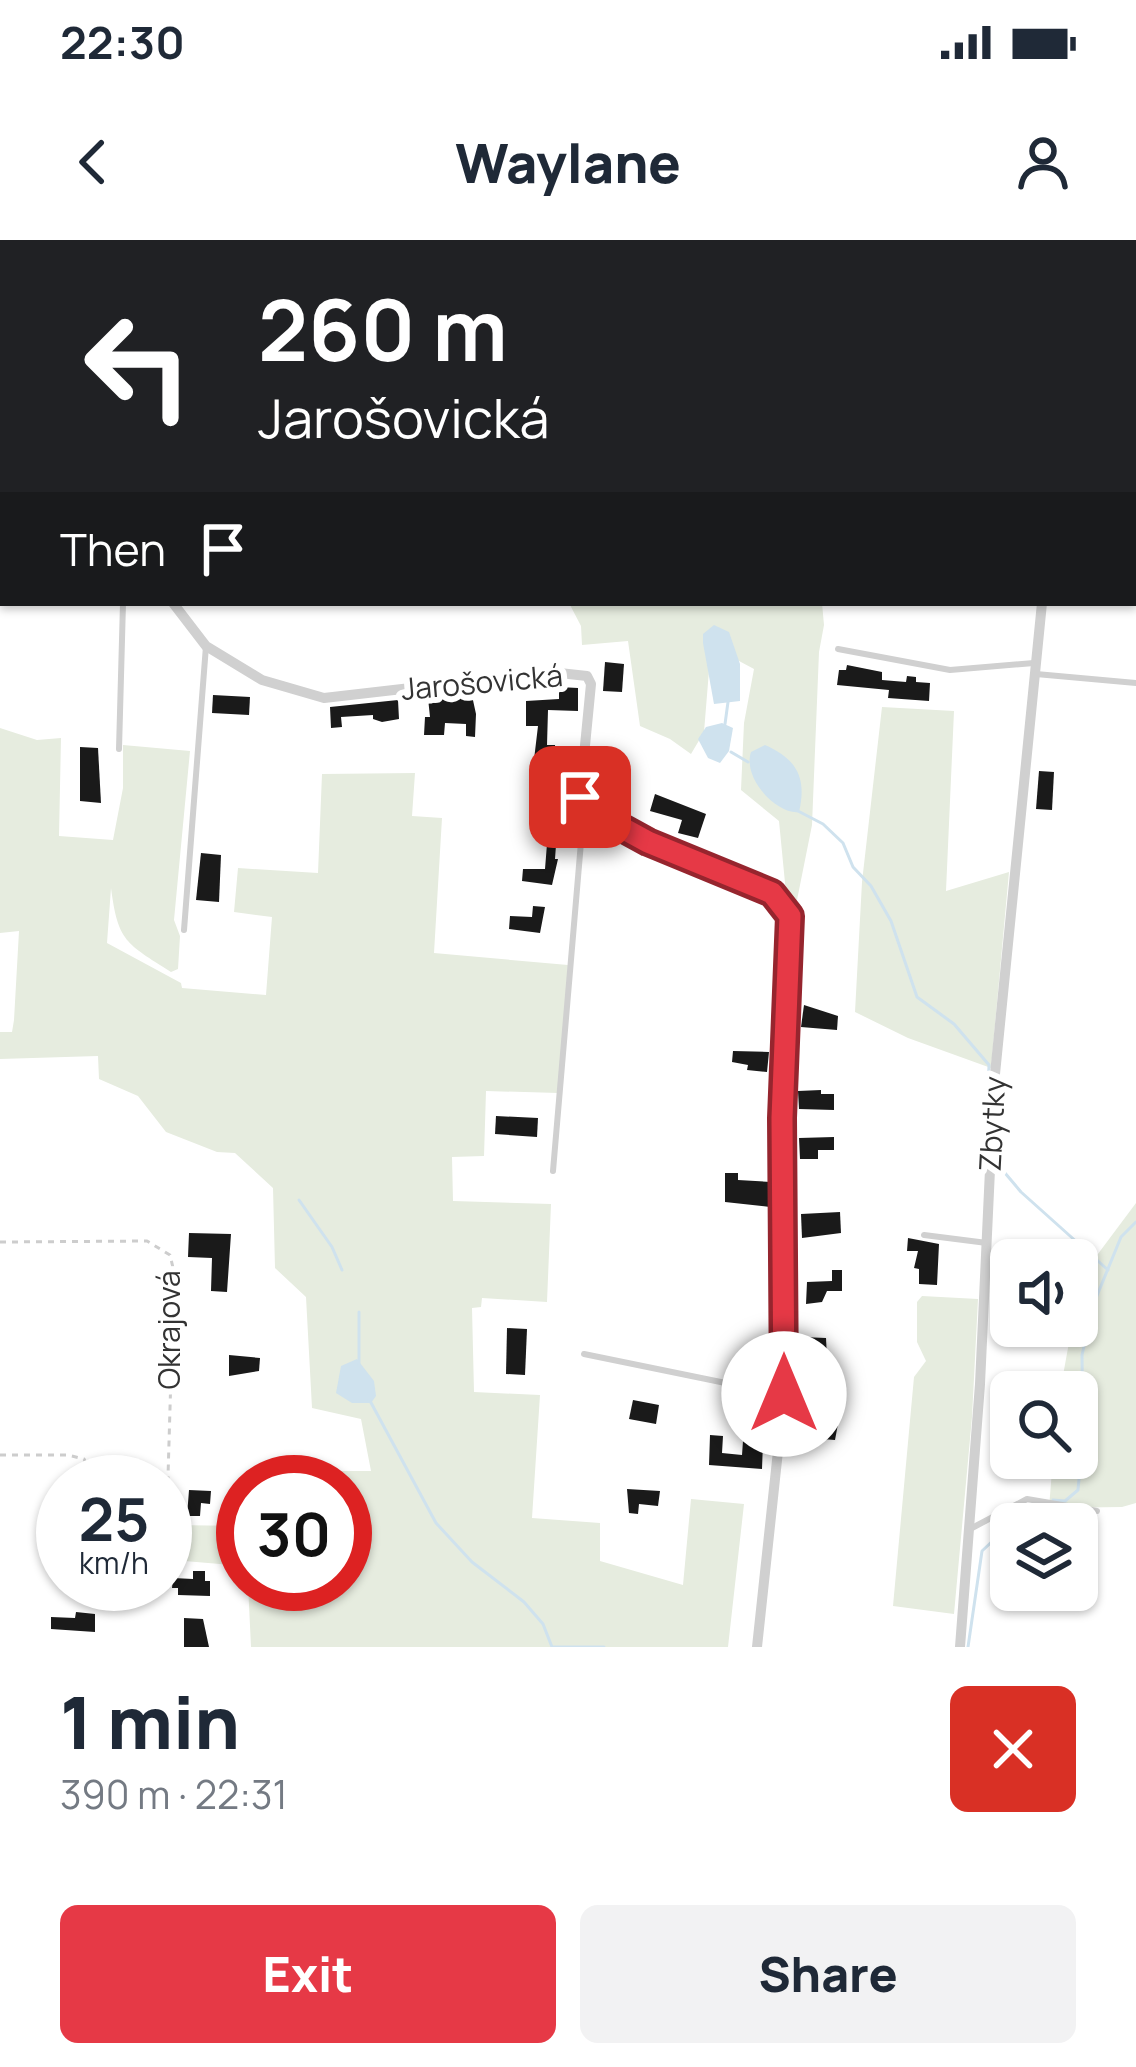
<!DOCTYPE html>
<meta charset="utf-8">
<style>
body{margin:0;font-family:Manrope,sans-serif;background:#f2f2f3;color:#1f2937;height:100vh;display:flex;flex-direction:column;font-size:45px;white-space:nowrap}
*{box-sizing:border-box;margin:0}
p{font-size:39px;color:#747a83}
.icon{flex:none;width:66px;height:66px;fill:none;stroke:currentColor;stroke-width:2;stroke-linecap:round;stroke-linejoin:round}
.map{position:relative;height:1407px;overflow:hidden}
.sheet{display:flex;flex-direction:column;background:#fff;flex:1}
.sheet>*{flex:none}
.top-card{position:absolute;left:0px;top:0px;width:1137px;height:366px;box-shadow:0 3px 9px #0004;background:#202124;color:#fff;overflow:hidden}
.tools{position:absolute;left:990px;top:999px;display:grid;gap:24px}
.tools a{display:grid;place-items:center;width:108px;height:108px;border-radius:18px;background:#fff;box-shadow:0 3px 9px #0004;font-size:60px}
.speed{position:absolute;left:36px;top:1215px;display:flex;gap:24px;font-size:60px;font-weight:700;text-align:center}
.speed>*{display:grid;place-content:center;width:156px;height:156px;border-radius:50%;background:#fff;box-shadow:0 3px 9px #0004;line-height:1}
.speed small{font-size:30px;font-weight:400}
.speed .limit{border:18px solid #d22;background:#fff;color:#111}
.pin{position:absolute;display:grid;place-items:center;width:102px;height:102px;color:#fff;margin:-51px;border-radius:24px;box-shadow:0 6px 18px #0006}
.me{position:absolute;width:132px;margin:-66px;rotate:0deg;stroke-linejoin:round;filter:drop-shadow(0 0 9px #0008)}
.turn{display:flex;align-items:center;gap:42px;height:252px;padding:0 60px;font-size:54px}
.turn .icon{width:156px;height:156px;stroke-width:2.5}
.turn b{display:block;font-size:84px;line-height:102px}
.then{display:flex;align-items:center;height:114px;padding:0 60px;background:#0003;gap:24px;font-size:45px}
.round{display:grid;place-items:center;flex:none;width:126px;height:126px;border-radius:18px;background:#f2f2f3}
.overview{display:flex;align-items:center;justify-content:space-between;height:204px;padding:0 60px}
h1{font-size:72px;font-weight:800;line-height:90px}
.action{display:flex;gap:24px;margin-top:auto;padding:24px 60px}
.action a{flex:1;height:138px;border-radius:18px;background:#e63946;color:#fff;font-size:48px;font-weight:800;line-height:138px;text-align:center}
.action a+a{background:#f2f2f3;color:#1f2937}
.status{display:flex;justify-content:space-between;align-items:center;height:84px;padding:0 60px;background:#fff;direction:ltr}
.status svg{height:33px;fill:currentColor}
header{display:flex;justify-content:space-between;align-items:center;height:156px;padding:0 60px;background:#fff;font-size:54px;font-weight:800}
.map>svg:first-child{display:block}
.green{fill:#e6ecdf}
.water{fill:#cfe2ee}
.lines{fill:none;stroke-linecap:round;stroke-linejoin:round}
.stream{stroke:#cfe2ee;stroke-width:3}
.building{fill:#1a1a1a}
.path{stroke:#cdcdcd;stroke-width:3;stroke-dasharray:6 6;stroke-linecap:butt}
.lane{stroke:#d0d0d0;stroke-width:6}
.street{stroke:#d0d0d0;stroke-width:10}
.route-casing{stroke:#96252e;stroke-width:30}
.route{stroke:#e63946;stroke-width:21}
.labels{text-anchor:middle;stroke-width:12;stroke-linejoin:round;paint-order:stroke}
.street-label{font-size:30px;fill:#333;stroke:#fff}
</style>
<div class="status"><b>22:30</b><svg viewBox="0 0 49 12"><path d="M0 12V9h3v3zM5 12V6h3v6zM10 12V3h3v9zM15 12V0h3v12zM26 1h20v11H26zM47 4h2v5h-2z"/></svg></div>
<header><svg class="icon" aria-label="back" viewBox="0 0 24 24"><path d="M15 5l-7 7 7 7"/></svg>Waylane<svg class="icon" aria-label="person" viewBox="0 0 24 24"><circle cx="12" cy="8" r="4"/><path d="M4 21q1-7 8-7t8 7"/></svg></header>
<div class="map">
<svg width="1136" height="1407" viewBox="0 0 1136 1407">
<rect width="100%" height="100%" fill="#fff"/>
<g class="green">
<path d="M569,363H822L824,385L819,412L812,585L796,665L786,653L779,581L741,550L744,483L754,429L711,406L704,492L691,514L670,499L640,486L628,401L582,405L581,386Z"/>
<path d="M882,467L954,471L946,651L1009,632L991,828L908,798L855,772L862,642Z"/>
<path d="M0,488L37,500L61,498L59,596L113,600L123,548V505L190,511L174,680L180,696L178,729L171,732C126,703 118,702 111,648L107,703L181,743L182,748L266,755L272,677L234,672L238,628L318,633L322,534L415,533L412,576L442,578L434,713L568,725L558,853L486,851L484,916L452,917L453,961L551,964L547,1062L482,1058L481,1067L472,1068L474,1152L540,1155L532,1278L600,1283V1321L683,1345L691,1259L744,1264L728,1407H251L248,1344H345V1242H293L292,1231H371L361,1179L312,1168L306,1057L275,1028L273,948L235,913L217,912L166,892L138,856L99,839L98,816L0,819V792H12L14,780L19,691L0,693Z"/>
<path d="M1136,963V1263L1122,1267L1049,1268L1053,1218H1077V1152H1060L1072,1086H1077L1083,1034Z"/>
<path d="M922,1056L978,1059L972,1177L954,1374L893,1366L914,1137L926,1121L917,1102V1062Z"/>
<path d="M174,1285L243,1286V1326L173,1320Z"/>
</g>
<g class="water">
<path d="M714,385L729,392L740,424V461L714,464L703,403V394Z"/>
<path d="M722,483L733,488L729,511L720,523L708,518L698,499L706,487Z"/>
<path d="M765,505C797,519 807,538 799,572C778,575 742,539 751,512Z"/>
<path d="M357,1119L374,1141L376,1156L371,1163H352L336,1153L341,1126Z"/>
</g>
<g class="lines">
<g class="stream">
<path d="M725,484L728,462"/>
<path d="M731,512L748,522"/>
<path d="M798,571L823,584L843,603L853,627L871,646L891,681L917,757L954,784L989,825L986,907"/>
<path d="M994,920L1021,952L1108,1030"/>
<path d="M299,960L332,1007L342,1030"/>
<path d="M359,1072V1123"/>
<path d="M369,1159L436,1283L472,1322L524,1362L543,1384L552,1407H604"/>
<path d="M1053,1260L1065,1261L1078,1250L1083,1195L1082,1115L1094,1063L1121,997L1136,982"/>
<path d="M968,1407L982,1311L1033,1263"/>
</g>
</g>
<g class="building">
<path d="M605,422L624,424L622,452L603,451Z"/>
<path d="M847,425L882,432V440L906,442L907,436L916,437V442L930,443L929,461L888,458L889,450L837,445L839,430H846Z"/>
<path d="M559,447L578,448V471L548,470L547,505H555L557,543L531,545L538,486H526V461L559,459Z"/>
<path d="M471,451L476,474L475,497L466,496V484L445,483L444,495H424L425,477H430L428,458Z"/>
<path d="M213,455L250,457L249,475L212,473Z"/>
<path d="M398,460L399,479L382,482L373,479V475L341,477L342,487L331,488L330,467Z"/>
<path d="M80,507L98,508L101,563L80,561Z"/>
<path d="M1039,531L1054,532L1052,570L1036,569Z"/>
<path d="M655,554L706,574L698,598L678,593L682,580L650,571Z"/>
<path d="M547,604L556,605L555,619H558L552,645L522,641L523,629H545Z"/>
<path d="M201,613L221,615L219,662L196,660Z"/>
<path d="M533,666L545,667L540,693L509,689L510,676L532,677Z"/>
<path d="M804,765L838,776L837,790L801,787Z"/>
<path d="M733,811L769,812L767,832L747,830L748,825L732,822Z"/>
<path d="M821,850V854H834V870L799,869L798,851Z"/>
<path d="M496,876L538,878L537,897L495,894Z"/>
<path d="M834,897V910H818V919H800L799,898Z"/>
<path d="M725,933H738V940L771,942L770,967L725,962Z"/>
<path d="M840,972L841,993L802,998L801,974Z"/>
<path d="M189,993L231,994L227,1052L211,1051L212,1018L188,1017Z"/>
<path d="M908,998L939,1004L937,1045L919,1044V1029L914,1028L918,1011H907Z"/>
<path d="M832,1030H842V1051H827L822,1062L806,1064L807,1042L832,1041Z"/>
<path d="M507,1088L527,1089L525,1135L506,1134Z"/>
<path d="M801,1097L826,1098L827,1118L801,1121Z"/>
<path d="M229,1115L260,1118L259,1131L229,1136Z"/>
<path d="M633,1160L659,1165L656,1184L629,1179Z"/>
<path d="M830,1171L840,1173L835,1200L797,1197L799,1178L828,1182Z"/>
<path d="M710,1195L723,1196L722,1213L742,1215L743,1201L763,1202L762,1229L709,1225Z"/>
<path d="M627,1249L660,1251L658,1266L639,1264L638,1274L629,1273Z"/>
<path d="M189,1250L211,1251L210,1264L201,1263L200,1276H187Z"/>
<path d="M193,1331H205V1341H210V1356L178,1355V1348H172L173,1338L193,1339Z"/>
<path d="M76,1372L95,1374V1392L51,1389V1377L75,1378Z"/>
<path d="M184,1378L203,1379L209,1407H184Z"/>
</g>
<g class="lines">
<g class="path">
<path d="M0,1002L147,1001L170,1015L174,1032L165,1339"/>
<path d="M0,1215H68L84,1219L96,1242"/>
<path d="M102,1344L113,1354L162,1344"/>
</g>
<g class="lane">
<path d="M154,3V0"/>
<path d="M838,409L950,430L1034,423"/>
<path d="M1036,434L1136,443"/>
<path d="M119,509L123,363"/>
<path d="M184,690L206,406"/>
<path d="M553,931L584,567"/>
<path d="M924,995L987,1003"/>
<path d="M584,1114L784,1155"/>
<path d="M972,1288L1027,1259L1097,1271"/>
</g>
<g class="street">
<path d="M646,3L647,0"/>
<path d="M1119,3L1120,0"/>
<path d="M0,316H3"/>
<path d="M173,363L206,406L262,440L324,458L550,432L587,436L591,444L580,557L584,567L648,602L772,653L790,676L782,878L784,1155L757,1407"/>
<path d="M960,1407L980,1144L994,844L1042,363"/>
</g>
</g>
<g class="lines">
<defs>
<path id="route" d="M580,557L584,567L648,602L772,653L790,676L782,878L784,1154"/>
</defs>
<use href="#route" class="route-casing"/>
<use href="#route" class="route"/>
</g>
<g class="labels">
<g class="street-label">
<text transform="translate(482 443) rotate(-5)" y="10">Jarošovická</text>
<text transform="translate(993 884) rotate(-87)" y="10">Zbytky</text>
<text transform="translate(170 1090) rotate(-90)" y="10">Okrajová</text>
</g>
</g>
</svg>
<div class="tools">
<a><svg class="icon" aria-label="sound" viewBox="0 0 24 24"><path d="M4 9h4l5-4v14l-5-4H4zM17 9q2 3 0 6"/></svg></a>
<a><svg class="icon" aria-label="search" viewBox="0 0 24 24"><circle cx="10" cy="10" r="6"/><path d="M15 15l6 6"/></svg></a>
<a><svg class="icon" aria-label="layers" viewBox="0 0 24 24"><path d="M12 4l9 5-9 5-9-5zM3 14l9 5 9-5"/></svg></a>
</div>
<div class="speed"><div>25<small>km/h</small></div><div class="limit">30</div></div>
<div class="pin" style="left:580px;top:557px;background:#d93025"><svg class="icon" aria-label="arrive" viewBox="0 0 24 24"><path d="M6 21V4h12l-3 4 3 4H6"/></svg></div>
<svg class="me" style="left:784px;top:1154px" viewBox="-20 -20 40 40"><circle r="19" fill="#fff"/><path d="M0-13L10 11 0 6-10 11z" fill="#e63946"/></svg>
<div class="top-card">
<div class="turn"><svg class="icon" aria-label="left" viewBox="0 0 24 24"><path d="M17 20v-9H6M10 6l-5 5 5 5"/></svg><div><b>260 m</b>Jarošovická</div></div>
<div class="then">Then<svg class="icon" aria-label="arrive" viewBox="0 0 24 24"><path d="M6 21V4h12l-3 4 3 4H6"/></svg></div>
</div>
</div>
<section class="sheet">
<div class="overview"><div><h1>1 min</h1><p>390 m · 22:31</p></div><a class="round" style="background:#d93025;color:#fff"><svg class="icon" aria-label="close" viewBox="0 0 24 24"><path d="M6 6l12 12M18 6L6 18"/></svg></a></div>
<div class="action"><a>Exit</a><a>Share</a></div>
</section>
